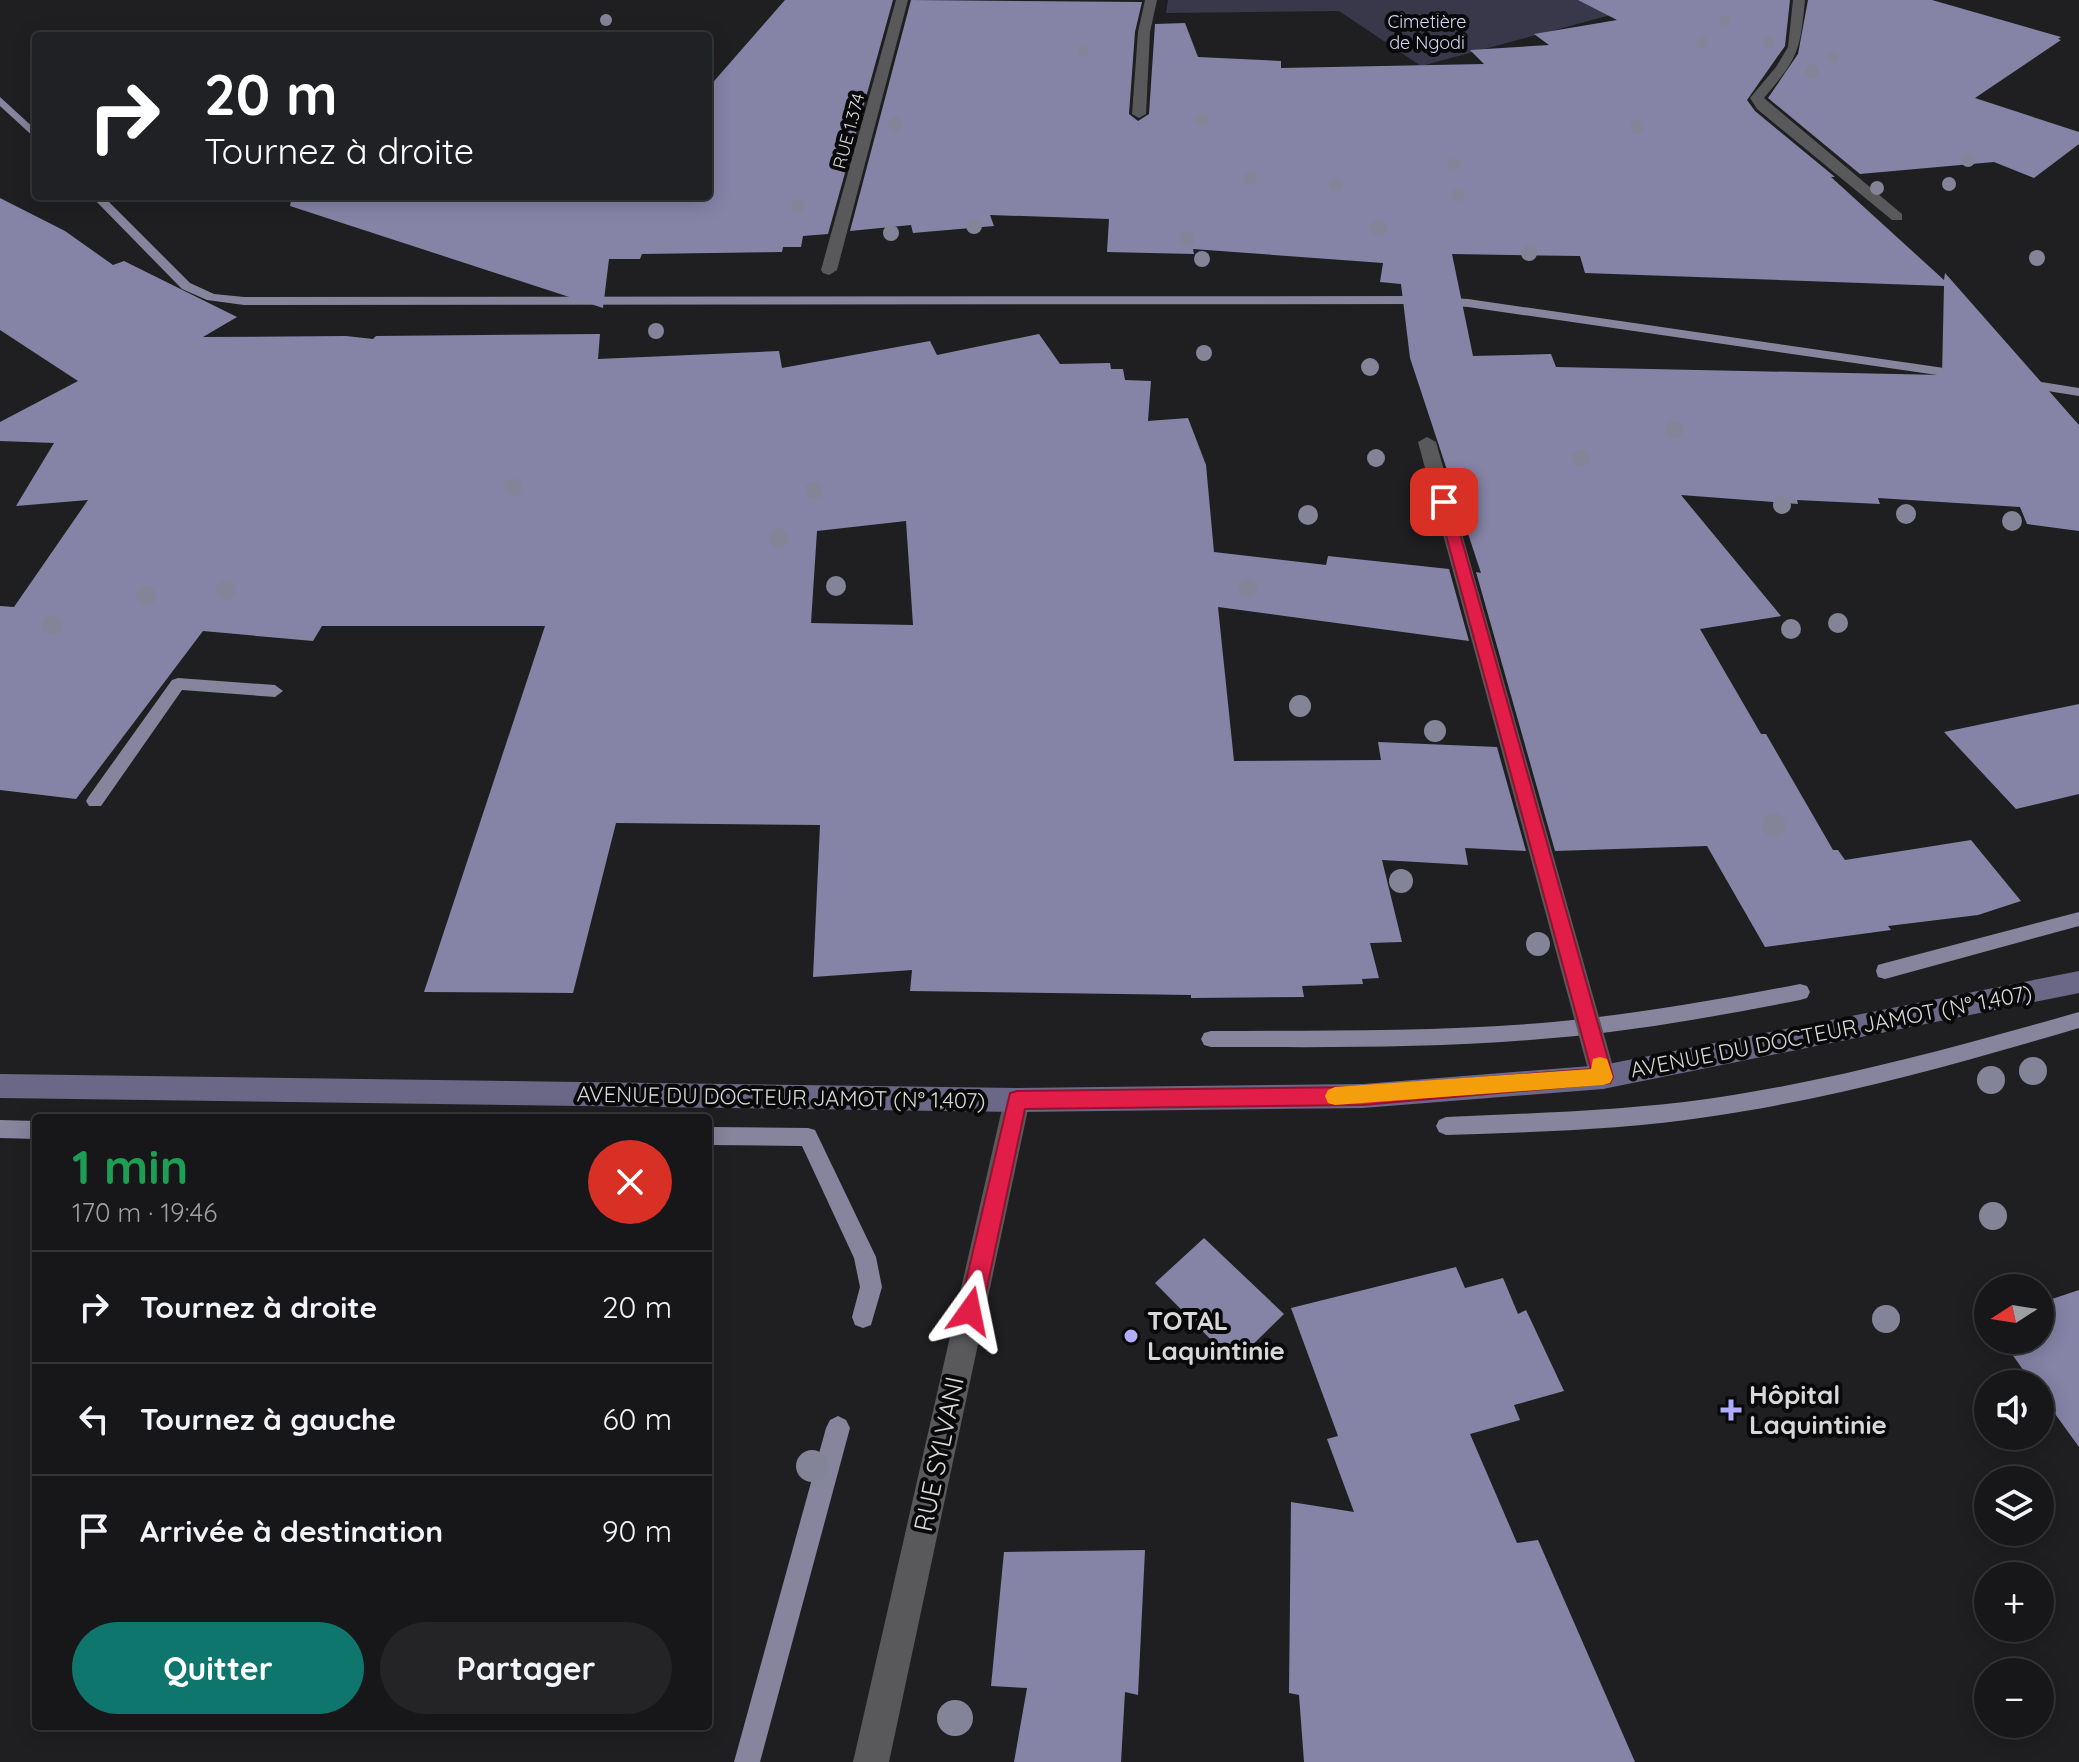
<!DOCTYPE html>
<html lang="fr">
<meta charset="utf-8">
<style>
body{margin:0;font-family:Quicksand,sans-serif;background:#242426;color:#f1f3f6;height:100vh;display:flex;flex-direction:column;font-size:30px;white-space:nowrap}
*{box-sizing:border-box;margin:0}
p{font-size:26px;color:#9e9fa2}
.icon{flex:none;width:44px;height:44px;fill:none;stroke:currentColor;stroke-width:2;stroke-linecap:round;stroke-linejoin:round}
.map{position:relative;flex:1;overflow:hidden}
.panel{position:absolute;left:32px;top:1114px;width:680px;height:616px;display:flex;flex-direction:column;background:#171719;border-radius:8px;box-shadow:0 4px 20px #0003,0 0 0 2px #363638}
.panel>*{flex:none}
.top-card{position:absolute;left:32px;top:32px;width:680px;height:168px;border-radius:8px;box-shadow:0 4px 20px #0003,0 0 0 2px #363638;background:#202124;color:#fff;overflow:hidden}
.needle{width:52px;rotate:258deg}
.tools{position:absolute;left:1974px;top:1274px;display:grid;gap:16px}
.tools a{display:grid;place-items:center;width:80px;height:80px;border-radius:50%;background:#171719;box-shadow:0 4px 20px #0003,0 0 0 2px #363638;font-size:40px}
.pin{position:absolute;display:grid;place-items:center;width:68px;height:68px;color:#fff;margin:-34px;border-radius:16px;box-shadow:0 4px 12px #0006}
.me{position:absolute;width:88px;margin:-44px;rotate:12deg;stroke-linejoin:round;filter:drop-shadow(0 0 6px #0008)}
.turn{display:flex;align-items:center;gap:28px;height:168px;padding:0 40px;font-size:36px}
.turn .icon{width:104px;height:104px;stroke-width:2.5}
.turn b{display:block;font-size:56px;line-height:68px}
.round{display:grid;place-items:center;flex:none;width:84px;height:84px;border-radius:42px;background:#242426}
.overview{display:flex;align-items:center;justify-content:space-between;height:136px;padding:0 40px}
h1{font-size:48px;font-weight:700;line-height:60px;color:#1e9e55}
.cta{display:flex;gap:16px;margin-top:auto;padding:16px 40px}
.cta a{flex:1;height:92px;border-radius:48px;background:#0f766e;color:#fff;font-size:32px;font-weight:700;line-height:92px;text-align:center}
.cta a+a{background:#242426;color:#f1f3f6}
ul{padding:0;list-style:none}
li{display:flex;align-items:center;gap:24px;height:112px;padding:0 40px;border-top:2px solid #363638}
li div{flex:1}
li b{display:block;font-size:30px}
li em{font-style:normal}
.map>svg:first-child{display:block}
.green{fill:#39384b}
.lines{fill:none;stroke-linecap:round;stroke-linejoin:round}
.stream{fill:#86859d;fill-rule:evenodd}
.building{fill:#8584a7;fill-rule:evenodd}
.street{fill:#59595c;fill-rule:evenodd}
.secondary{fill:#6a6886;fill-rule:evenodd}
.tree{fill:#848498}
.route{fill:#e11d48;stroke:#92132f;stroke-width:2}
.slow{fill:#f59e0b}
.poi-dot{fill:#b1adfa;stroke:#09090a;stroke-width:3}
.labels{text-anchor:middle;stroke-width:8;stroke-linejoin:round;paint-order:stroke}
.far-park-label{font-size:18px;fill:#d6d6f9;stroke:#09090a}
.far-street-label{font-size:18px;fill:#d8d8da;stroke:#09090a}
.street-label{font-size:22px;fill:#d8d8da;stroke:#09090a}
.near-poi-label{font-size:26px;font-weight:bold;fill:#d8d8da;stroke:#09090a;text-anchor:start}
.near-street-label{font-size:26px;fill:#d8d8da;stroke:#09090a}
</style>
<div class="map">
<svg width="2079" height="1762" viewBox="0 0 2079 1762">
<rect width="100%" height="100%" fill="#1f1f21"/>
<path class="green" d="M1168,0H1667L1421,66L1339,11L1166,13Z"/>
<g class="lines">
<g class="stream">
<path d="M0,97L36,130V139L0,106Z"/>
<path d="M91,196H103L190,283L214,294L244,297L1422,296L1468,299L1965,371L1971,375L1965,379L1468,307L1422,304L244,305L207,300L182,289Z"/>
<path d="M2022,379L2079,388V396L2017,386V380Z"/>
<path d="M178,678L275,685L283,691L275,697L182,690L101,806H89L86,801L89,796L172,680Z"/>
<path d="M2079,912V926L1885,979L1878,977L1876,971L1878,965L1885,963Z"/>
<path d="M1800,984L1807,986L1810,992L1807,998L1800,1000C1718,1016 1636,1031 1553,1038C1439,1049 1325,1047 1211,1047L1204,1045L1201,1039L1204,1033L1211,1031C1325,1030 1439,1032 1553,1022C1636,1014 1718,1000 1800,984Z"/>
<path d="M2079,1012V1028C1957,1064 1833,1099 1707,1117C1620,1130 1533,1132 1446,1135L1439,1132L1436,1126L1439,1120L1446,1117C1533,1113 1620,1111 1707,1099C1833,1081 1956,1047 2079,1012Z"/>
<path d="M0,1120L36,1121V1139L0,1138Z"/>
<path d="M708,1127L808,1128L815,1130L876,1257L882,1287L871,1325L863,1328L855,1325L852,1317L860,1287L854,1258L802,1146L708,1145Z"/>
<path d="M838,1416L846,1420L850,1428L760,1762H734L826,1428L830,1420Z"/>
</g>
</g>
<g class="building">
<path d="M785,0H893L828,234L803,236L801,247H783L782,252L642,254L640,259H609L603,308L290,206L292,196H708V88Z"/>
<path d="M911,0L1142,2L1135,32L1129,114L1138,121L1149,114L1155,24L1185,23L1198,57L1281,61V68L1484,64L1470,50L1549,45L1534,34L1617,20L1578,0H1790L1785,46L1747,100L1755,111L1835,177H1831L1944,280L1945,273L2079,425V531L2027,524L2020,507L1878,498L1880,504L1797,500L1798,504L1681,495L1781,616L1700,629L1761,734H1766L1833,850H1838L1845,860L1971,840L2021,901L1978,915L1888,926L1891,930L1765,947L1707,846L1555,851L1476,572L1481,573L1410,358L1401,284L1380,282L1383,263L1193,249L1194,254L1107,252L1109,219L990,215L994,226L913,233L911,225L850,231ZM1452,254L1580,256L1585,273L1944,286L1942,375L1556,367L1551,354L1473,356Z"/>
<path d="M1808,0H1932L2061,37L2058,39L2061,40L1975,98L2079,132V144L2034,178L1994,162L1860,174L1768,98L1798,54Z"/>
<path d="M0,198L65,231L113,265L124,261L237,317L203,337L346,336L373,339L376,336L600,334L598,359L779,351L782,368L930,341L937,355L1039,334L1060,364L1110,363L1111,369H1123L1125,380L1151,381L1148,421L1188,418L1206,465L1214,552L1326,565L1328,556L1449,569L1469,641L1218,607L1234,761L1381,760L1378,742L1497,747L1526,851L1465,848L1468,865L1382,860L1402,942L1370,943L1379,978L1362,979L1363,984L1302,986L1304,997L1191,998V995L910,991L912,970L813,977L820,825L616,823L573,993L424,992L545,626H322L313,641L203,631L76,799L0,790V606L14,607L88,500L16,506L54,443L0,441V422L78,381L0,330ZM906,521L913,625L811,623L817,531Z"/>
<path d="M2079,704V794L2016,809L1944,732Z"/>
<path d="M1204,1238L1284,1314L1234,1363L1155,1283Z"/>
<path d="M1456,1267L1465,1288L1503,1278L1518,1314L1526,1310L1564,1391L1514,1405L1520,1420L1470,1434L1517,1543L1538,1540L1635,1762H1304L1299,1695L1289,1693L1291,1502L1354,1512L1327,1439L1338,1436L1291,1308Z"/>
<path d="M2079,1290V1447L2040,1393V1384H2033L2002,1340H2040V1303Z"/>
<path d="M1145,1550L1138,1695L1125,1692L1121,1762H1014L1027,1688L991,1686L1004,1552Z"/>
</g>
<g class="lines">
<g class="street">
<path d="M896,0H908L837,270L829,275L823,273L821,270Z"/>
<path d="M1145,0H1157L1150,32L1146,114L1139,118L1132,114L1138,32Z"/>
<path d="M1793,0H1805C1800,52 1798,58 1764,98L1902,214V220H1892L1757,109L1750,98L1776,67L1788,47Z"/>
<path d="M1427,437L1436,442L1616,1077L1612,1085L1603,1089L1594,1085L1590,1077L1418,442Z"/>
<path d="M1017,1088L1027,1092L1030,1100L889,1762H853L1004,1100L1007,1092Z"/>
</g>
<path class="secondary" d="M2079,971V993L1603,1089L1363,1108L1017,1112L0,1098V1074L1017,1088L1363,1084L1603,1065Z"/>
</g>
<g class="tree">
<circle cx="606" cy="20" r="6"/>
<circle cx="1725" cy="21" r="6"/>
<circle cx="1702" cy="42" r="6"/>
<circle cx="1769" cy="42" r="6"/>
<circle cx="1083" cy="50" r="6"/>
<circle cx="1833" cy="57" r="6"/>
<circle cx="1812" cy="71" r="7"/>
<circle cx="1202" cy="120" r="7"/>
<circle cx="895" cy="124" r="7"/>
<circle cx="1637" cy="127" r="7"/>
<circle cx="1968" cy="160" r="7"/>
<circle cx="1454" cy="164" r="7"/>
<circle cx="1250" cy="178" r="7"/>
<circle cx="1949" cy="184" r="7"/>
<circle cx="1336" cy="185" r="7"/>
<circle cx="1877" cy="188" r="7"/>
<circle cx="1458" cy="195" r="7"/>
<circle cx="798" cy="206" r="7"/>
<circle cx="974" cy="226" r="8"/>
<circle cx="1379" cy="228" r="8"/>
<circle cx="891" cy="233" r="8"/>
<circle cx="1187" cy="239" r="8"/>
<circle cx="1529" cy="253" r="8"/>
<circle cx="2037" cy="258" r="8"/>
<circle cx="1202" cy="259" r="8"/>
<circle cx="656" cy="331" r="8"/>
<circle cx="1204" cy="353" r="8"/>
<circle cx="1370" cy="367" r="9"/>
<circle cx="1674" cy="430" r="9"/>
<circle cx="1376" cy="458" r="9"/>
<circle cx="1581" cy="458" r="9"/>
<circle cx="513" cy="487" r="9"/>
<circle cx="814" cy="490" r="9"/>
<circle cx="1782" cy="505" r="9"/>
<circle cx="1906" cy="514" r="10"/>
<circle cx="1308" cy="515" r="10"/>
<circle cx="2012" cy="521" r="10"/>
<circle cx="779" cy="538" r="10"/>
<circle cx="836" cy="586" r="10"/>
<circle cx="1248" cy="588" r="10"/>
<circle cx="226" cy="590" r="10"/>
<circle cx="146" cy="596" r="10"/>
<circle cx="1838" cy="623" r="10"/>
<circle cx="52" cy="625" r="10"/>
<circle cx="1791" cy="629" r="10"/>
<circle cx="1300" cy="706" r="11"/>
<circle cx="1435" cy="731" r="11"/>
<circle cx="1774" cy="825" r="12"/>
<circle cx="1401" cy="881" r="12"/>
<circle cx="1538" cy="944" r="12"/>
<circle cx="2033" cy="1071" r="14"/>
<circle cx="1991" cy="1080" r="14"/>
<circle cx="1993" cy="1216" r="14"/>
<circle cx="1886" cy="1319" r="14"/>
<circle cx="812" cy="1466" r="16"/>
<circle cx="955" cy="1718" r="18"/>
</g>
<path class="route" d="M1444,498L1451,502L1613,1077L1610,1083L1363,1105L1025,1109L982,1311L978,1318L970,1322L962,1318L959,1311L1010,1093L1017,1091L1363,1087L1591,1069L1437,502Z"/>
<path class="slow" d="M1600,1057L1607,1059L1613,1077L1610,1083L1603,1085L1335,1105L1328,1103L1325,1096L1328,1090L1335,1087L1591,1069L1593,1059Z"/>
<g class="poi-dot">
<circle cx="1131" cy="1336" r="8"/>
<path d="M1727 1398h8v8h8v8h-8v8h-8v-8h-8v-8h8z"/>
</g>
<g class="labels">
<g class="far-park-label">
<text x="1427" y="28">Cimetière<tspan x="1427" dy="21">de Ngodi</tspan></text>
</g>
<g class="far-street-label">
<text transform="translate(849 131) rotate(-75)" y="6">RUE 1.374</text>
</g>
<g class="street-label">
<text transform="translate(1831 1031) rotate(-11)" y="8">AVENUE DU DOCTEUR JAMOT (N° 1.407)</text>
<text transform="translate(781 1097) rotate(1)" y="8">AVENUE DU DOCTEUR JAMOT (N° 1.407)</text>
</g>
<g class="near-poi-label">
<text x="1147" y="1330">TOTAL<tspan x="1147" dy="30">Laquintinie</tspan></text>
<text x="1749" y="1404">Hôpital<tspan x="1749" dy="30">Laquintinie</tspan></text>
</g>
<g class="near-street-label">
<text transform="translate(939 1454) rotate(-78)" y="9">RUE SYLVANI</text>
</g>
</g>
</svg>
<div class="tools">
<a><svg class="needle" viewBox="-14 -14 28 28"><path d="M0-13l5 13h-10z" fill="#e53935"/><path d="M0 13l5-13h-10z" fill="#9e9fa2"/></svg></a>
<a><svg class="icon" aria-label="sound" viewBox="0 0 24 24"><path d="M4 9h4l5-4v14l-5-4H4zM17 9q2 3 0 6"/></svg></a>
<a><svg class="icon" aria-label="layers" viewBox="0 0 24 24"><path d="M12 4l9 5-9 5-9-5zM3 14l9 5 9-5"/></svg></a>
<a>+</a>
<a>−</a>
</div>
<div class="pin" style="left:1444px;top:502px;background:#d93025"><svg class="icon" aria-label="arrive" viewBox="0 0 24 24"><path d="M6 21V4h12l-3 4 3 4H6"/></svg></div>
<svg class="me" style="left:970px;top:1311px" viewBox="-20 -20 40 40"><path d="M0-17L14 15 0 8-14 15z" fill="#e11d48" stroke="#fff" stroke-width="4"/></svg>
<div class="top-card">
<div class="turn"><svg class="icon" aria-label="right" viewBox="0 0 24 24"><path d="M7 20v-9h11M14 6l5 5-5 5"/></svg><div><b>20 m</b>Tournez à droite</div></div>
</div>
<section class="panel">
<div class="overview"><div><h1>1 min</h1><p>170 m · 19:46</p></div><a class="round" style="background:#d93025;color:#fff"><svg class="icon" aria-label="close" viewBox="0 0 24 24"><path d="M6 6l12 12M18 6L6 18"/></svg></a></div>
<ul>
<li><svg class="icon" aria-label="right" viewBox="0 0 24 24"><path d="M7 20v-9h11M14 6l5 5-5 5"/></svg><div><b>Tournez à droite</b></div><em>20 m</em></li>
<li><svg class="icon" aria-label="left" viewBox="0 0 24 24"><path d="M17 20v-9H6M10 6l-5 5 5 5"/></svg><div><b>Tournez à gauche</b></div><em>60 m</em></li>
<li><svg class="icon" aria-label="arrive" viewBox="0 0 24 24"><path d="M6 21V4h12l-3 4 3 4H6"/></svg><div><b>Arrivée à destination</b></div><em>90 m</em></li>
</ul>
<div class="cta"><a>Quitter</a><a>Partager</a></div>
</section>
</div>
